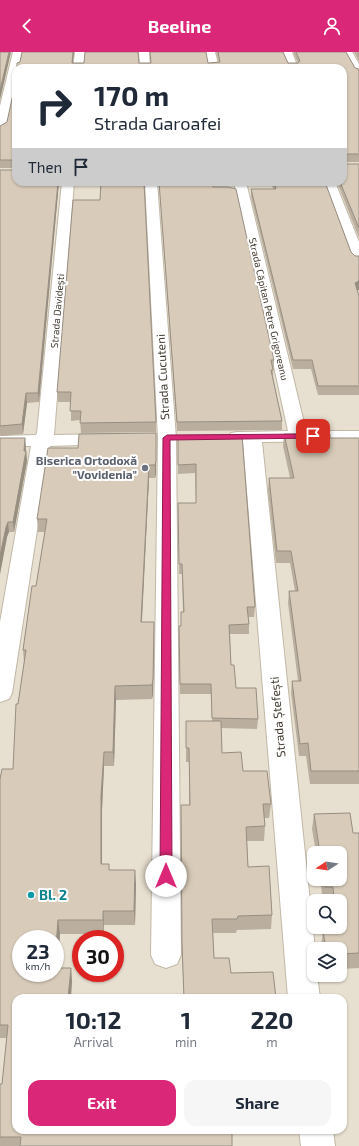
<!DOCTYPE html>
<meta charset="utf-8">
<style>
body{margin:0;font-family:"Exo 2",sans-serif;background:#f6f6f7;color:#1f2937;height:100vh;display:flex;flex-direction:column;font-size:15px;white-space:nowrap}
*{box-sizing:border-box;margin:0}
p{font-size:13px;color:#747a83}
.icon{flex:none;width:22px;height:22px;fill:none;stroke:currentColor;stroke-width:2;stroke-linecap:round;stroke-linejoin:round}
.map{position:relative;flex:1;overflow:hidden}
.side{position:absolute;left:12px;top:942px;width:335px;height:140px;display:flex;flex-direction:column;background:#fff;border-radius:12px;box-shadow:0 1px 3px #0004}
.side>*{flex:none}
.banner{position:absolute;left:12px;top:12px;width:335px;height:122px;border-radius:12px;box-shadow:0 1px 3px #0004;background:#fff;color:#1f2937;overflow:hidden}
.needle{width:26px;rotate:258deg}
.tools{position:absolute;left:307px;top:794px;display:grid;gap:8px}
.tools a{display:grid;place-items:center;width:40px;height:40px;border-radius:8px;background:#fff;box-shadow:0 1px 3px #0004;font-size:20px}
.speed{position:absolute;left:12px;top:878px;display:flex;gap:8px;font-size:20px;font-weight:700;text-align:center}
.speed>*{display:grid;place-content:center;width:52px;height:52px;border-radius:50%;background:#fff;box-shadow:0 1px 3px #0004;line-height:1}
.speed small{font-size:10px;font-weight:400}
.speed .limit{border:6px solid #d22;background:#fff;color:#111}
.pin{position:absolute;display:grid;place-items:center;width:34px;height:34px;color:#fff;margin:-17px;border-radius:8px;box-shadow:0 2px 6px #0006}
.me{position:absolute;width:44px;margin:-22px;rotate:0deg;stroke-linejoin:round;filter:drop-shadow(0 0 3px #0008)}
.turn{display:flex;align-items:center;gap:14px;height:84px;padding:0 16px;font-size:18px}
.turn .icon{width:52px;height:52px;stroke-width:2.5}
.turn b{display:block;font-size:28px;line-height:34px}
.then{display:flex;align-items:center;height:38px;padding:0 16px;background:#0003;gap:8px;font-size:15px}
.eta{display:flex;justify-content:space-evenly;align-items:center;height:68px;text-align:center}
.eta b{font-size:24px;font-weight:700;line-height:28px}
.action{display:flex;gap:8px;margin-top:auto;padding:8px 16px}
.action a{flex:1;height:46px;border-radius:12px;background:#db2777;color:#fff;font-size:16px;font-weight:700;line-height:46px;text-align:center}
.action a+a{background:#f6f6f7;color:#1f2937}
header{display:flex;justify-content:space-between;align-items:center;height:52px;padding:0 16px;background:#db2777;color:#fff;font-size:18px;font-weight:700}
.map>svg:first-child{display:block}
.residential{fill:#e7dfcf;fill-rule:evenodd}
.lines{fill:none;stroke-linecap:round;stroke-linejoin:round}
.minor-casing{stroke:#c1b8a6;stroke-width:2}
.minor{fill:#fff;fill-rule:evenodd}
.wall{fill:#baaf9f}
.shaded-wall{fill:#978e82}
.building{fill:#d8cbb9;stroke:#978e82}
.route{fill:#db2777;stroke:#8e194d}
.worship-dot{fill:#6b7280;stroke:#fff;stroke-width:1.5}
.culture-dot{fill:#0f9aa8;stroke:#fff;stroke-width:1.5}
.labels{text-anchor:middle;stroke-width:4;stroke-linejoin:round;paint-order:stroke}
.far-street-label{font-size:10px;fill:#443d32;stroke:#fff}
.street-label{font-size:12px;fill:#443d32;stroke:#fff}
.worship-label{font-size:12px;font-weight:bold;fill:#5b616d;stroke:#fff;text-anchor:end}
.near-culture-label{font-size:14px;font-weight:bold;fill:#0d838f;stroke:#fff;text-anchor:start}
</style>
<header><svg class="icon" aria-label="back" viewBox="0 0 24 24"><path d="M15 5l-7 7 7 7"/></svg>Beeline<svg class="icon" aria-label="person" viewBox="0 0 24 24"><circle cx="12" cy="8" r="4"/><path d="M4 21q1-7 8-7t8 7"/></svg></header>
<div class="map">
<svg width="359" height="1094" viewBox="0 0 359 1094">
<rect width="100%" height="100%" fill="#f3ede1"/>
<path class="residential" d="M0,0H359V1094H0ZM16,16H343V130H16ZM314,801H340V827H314ZM314,849H340V875H314ZM21,887H55V921H21ZM81,887H115V921H81ZM314,897H340V923H314ZM16,946H343V1078H16Z"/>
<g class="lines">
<defs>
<g id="minor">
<path d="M13,0H23L19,16H16V30L6,77L0,80V54Z"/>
<path d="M75,0H85L83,16H73Z"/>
<path d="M139,0H149L150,16H140Z"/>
<path d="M205,0H215L219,16H209Z"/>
<path d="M282,0H292L298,16H288Z"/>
<path d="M342,0H352L359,12V23L356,22Z"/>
<path d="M62,130H74L54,383L109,382L115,383L118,387L115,391L109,392L50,394L12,641L9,647L0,650V570L31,394H0V384L36,383L37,381Z"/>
<path d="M145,130H157L176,386L181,903L177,912L166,916L155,912L151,903L158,386Z"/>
<path d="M234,130H246L306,379H359V389L262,390L315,897L314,923H317L320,946H288L243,390L231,389L228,385L231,381L237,380L288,379Z"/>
<path d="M323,130H335L359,190V212L354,211L352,208Z"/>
<path d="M299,1078H333L335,1094H301Z"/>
</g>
</defs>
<use href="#minor" class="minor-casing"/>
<use href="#minor" class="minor"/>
</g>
<g class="wall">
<path d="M22,0H74L73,11H208L219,10L216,0H283L288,11H298L293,0H346L355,16L359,17V110H343V16L20,10Z"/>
<path d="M354,0H359V9Z"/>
<path d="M16,28V116H0V74L7,70Z"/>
<path d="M359,112V186L337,130H343Z"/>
<path d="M0,118L16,130H59L39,350L27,351L23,382L0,384Z"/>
<path d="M159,130H212L213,135L274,308L273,325L282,369V378L177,379Z"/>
<path d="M271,130H325L351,200L355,204H359V238H357L359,244V343H318L311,317H293L251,145V137H273Z"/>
<path d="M100,148L156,370V380L81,381L80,368L71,369V350H58L57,340Z"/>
<path d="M156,381V422L155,426H149L142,570H154L153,642L152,647L116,648L114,714H104L102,758V812L110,818L136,832L135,873H104V882H60L57,916H71L72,930L16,1078L232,1094H0V1032H2L7,986H0V727L13,717L18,652L24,610L23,598L36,534L45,480H38L37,467L78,396Z"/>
<path d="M284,382L330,386H359V732H310L306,704H299L291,641L292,629H298L288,551L289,539H295L290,511H276L268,438L269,426H290L283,394Z"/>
<path d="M242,383L255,555L254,565H248L249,572V582H230L231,613L236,636L258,667L257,677L221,676L222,701L243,719L271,752L269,766H264L265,774L264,789H247L248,815L272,863L271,877L237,878L236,881H213L214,906L231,921L276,946H184L182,905L181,753H189V710H186V669H212L211,642H180L179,574H181V560H183L182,522H179L178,451H196L195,421L178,422V384Z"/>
<path d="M0,386H25L27,409L14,480H9L7,485L0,522Z"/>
<path d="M314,762L353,781H359V916L340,917V897H321V894L323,879H334L333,875H340V849H323L320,827H340V801H316L312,777Z"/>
</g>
<g class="shaded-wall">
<path d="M9,0H11L0,48V38Z"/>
<path d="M73,0H74L72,16V11Z"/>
<path d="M58,130H59L39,350L38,341Z"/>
<path d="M359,229V238L354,240L355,231Z"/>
<path d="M26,341L27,351L23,382L22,372Z"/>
<path d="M156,381V422L155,426V413Z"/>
<path d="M25,386L27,409L14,480L13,470L24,399Z"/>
<path d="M149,413V426L141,584V570Z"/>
<path d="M8,470L9,480L7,485L0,522V504L6,475Z"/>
<path d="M154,570L153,642L152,647V633Z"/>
<path d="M115,634L116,648L114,714L113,700Z"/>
<path d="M104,700V714L102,758V826L101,812V744Z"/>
<path d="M135,818L136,832L135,873L134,859Z"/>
<path d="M103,859L104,873V882L103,868Z"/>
<path d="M58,868L60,882L56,930L55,921V907Z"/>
<path d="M71,916L72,930L71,946H68Z"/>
</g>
<g class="building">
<path d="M0,0H9L0,38Z"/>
<path d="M22,0H73L72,11H84L85,0H138L139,11H151L150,0H206L208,11L220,10L218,0H283L288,11H298L300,9L296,0H346L355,16L359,17V102H343V16H17V11L20,10Z"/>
<path d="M16,28V108H0V74L7,70Z"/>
<path d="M343,112H359V176L340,130H343Z"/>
<path d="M0,118H16V130H58L38,341H26L22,372L0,374Z"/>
<path d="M101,130H144L156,370L80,371L81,359H70L71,340H57L73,148H100Z"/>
<path d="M159,130H212L213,135H228L236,137L274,308H271L273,318H271L282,369L177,370Z"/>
<path d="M274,130H325L351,200L355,204H359V229L355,231L359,244V334H318L312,308H293L251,137H276Z"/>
<path d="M156,381V409L155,413H149L141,570H154L153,628L152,633L115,634L113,700H104L101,744V812H109V818H135L134,859H103V868H58L55,907V887H21V921H55V916H71L68,946H16V1078H232V1094H20L21,1085H0V1032H2L8,973H0V727L2,717H13L16,652H18L26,598H23L32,534H36L47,467H37L48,396H78L79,382Z"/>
<path d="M284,382H330V386H359V719H311L308,691L300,692L292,629H301L289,539H298L291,499H277L269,426H294Z"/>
<path d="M242,383L255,555H247L249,572L229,573L231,613H234L236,636H256L258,667L212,666L211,632H180L179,574H181V560H184L182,512H179L178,451H196V412L178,413V384Z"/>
<path d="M0,386H25L24,399H26L13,470H8L6,475L0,504Z"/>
<path d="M186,669H221L222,701L241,700L243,719H267L271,752H263L265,774L246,775L248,815L269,814L272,863L238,864L237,867H212L214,906H229L231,921L273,920L276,946H184L182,891L181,753H190L189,696H186Z"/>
<path d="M350,761L353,781H359V901L340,902V897H326L323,879H338L337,875H340V849H334L333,835H325L324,827H340V801H320L314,762Z"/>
</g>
<path class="route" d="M313,382L317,384L316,386L170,388L172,824L170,828L166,829L162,828L160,824L163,386L167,383Z"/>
<circle class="worship-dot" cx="145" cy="416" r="4"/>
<circle class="culture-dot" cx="31" cy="843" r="4"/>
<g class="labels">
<g class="far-street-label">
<text transform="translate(269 257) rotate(77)" y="4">Strada Căpitan Petre Grigoreanu</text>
<text transform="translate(57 259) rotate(-85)" y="4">Strada Davidești</text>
</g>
<g class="street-label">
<text transform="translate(163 325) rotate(-93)" y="4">Strada Cucuteni</text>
<text transform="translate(278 665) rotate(-95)" y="4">Strada Ștefești</text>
</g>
<g class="worship-label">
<text x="137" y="413">Biserica Ortodoxă<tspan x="137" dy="14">"Vovidenia"</tspan></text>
</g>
<g class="near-culture-label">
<text x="39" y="848">Bl. 2</text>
</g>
</g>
</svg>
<div class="tools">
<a><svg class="needle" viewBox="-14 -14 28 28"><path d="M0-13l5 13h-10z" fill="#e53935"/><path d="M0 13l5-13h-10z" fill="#747a83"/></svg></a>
<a><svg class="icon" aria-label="search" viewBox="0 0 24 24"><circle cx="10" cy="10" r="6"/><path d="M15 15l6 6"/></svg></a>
<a><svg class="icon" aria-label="layers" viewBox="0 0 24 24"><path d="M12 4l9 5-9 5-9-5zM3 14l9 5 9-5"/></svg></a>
</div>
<div class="speed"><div>23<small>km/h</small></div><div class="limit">30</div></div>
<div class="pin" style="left:313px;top:384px;background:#d93025"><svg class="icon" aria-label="arrive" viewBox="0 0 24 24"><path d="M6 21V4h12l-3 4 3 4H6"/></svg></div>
<svg class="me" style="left:166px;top:824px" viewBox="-20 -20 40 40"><circle r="19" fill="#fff"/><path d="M0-13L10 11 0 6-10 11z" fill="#db2777"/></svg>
<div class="banner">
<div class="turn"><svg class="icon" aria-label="right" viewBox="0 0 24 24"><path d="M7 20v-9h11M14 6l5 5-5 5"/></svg><div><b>170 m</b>Strada Garoafei</div></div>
<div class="then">Then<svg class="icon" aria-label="arrive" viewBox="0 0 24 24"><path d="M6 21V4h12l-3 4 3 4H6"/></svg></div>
</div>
<section class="side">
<div class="eta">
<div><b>10:12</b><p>Arrival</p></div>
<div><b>1</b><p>min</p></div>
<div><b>220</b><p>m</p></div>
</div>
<div class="action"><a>Exit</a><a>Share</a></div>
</section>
</div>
